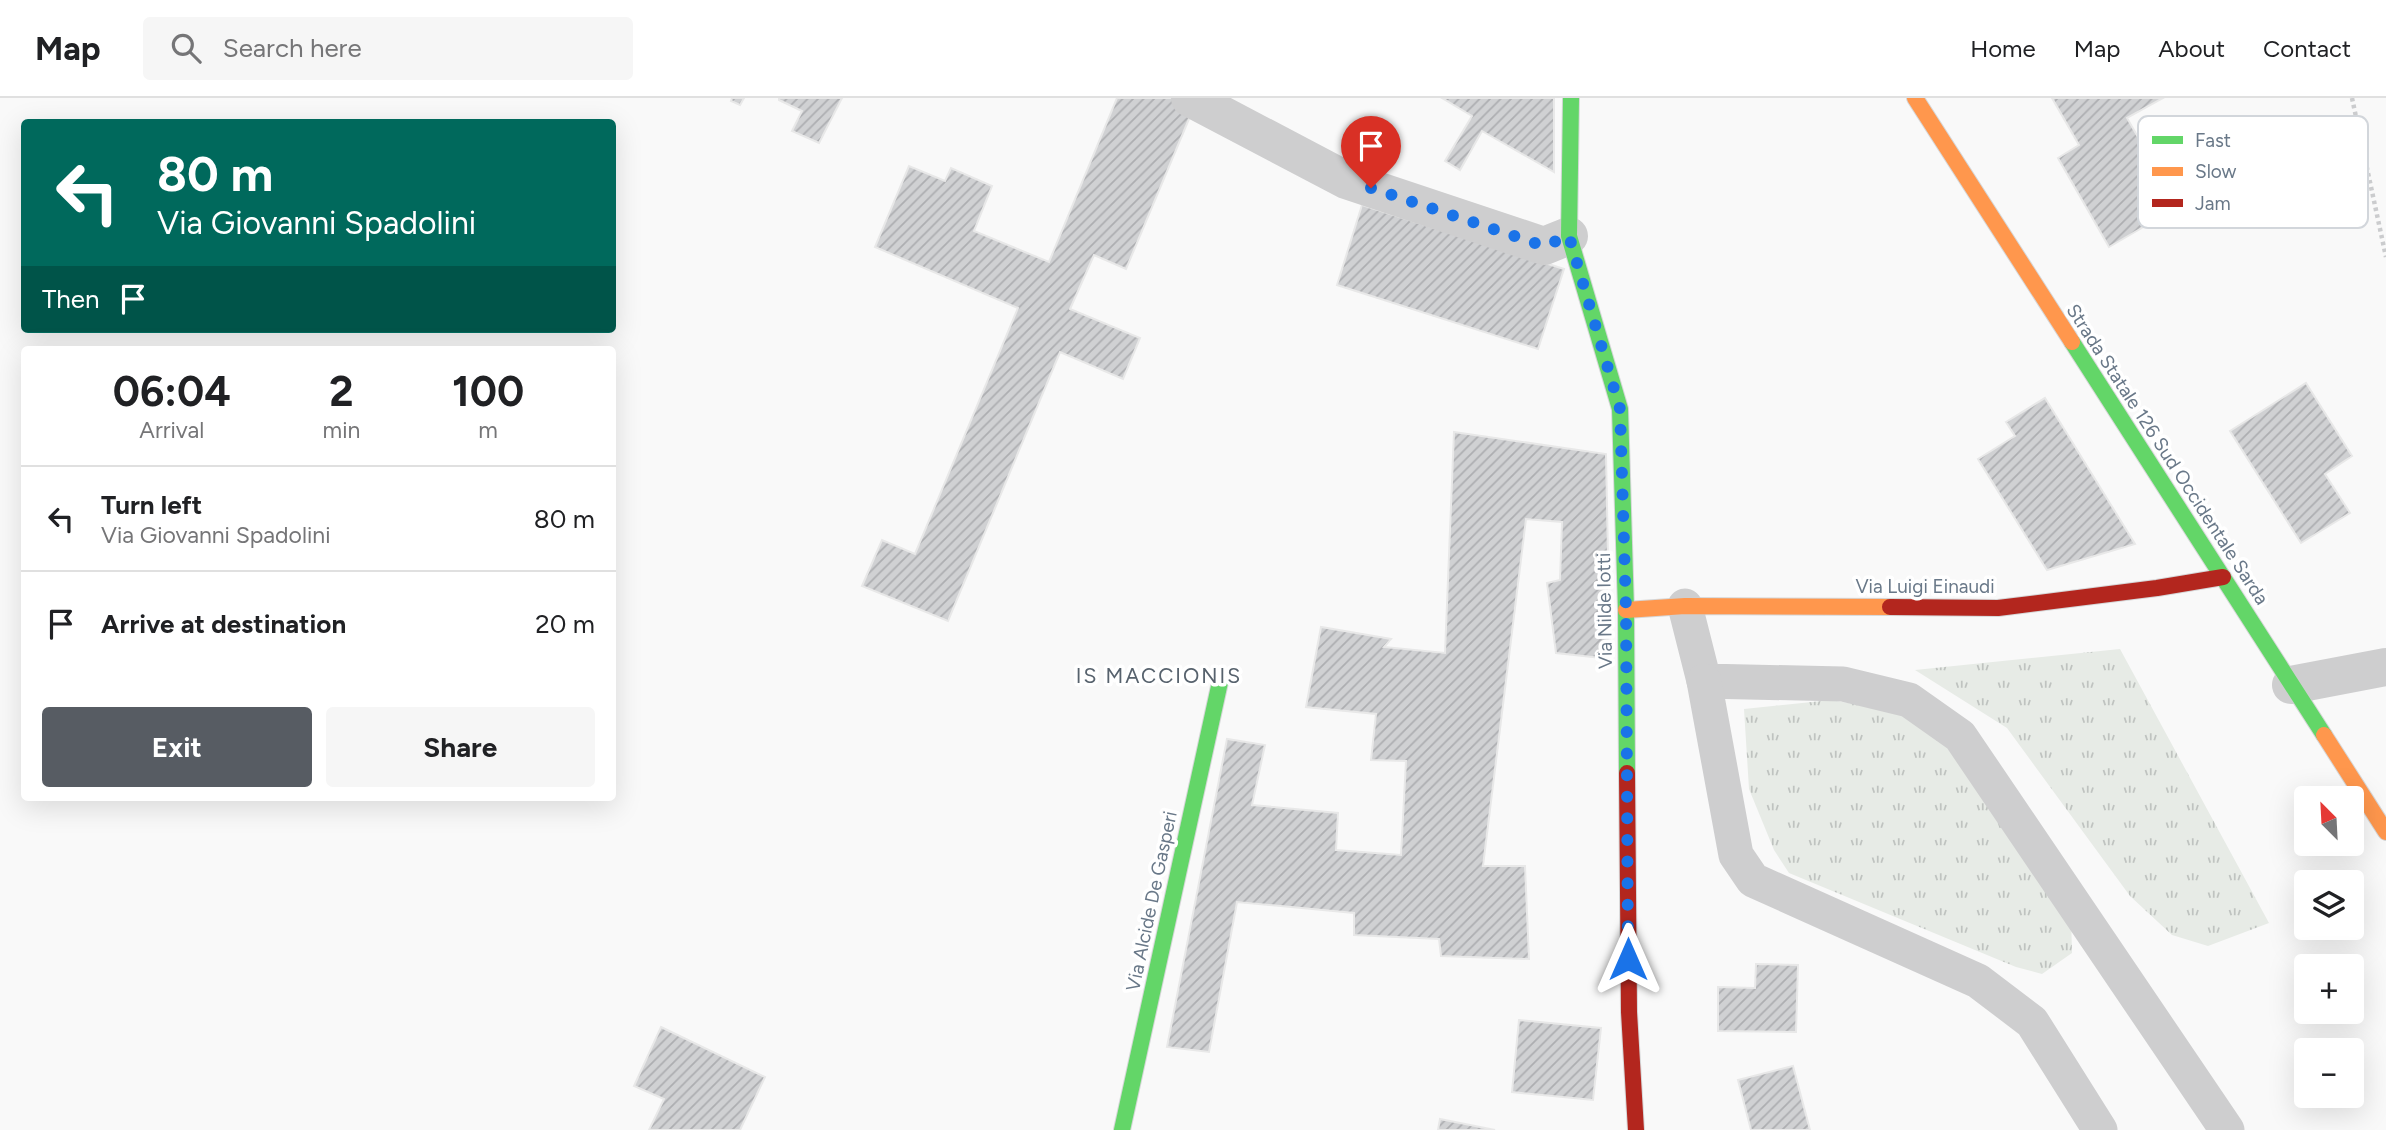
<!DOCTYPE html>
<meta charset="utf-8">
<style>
body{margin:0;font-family:Figtree,sans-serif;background:#f6f6f6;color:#202124;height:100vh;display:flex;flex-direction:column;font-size:26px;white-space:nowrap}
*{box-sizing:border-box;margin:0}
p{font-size:23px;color:#757577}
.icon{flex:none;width:38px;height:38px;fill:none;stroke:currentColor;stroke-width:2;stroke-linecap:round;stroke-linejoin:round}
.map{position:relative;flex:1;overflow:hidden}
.sheet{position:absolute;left:21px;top:248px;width:595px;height:455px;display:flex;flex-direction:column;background:#fff;border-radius:7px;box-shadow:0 7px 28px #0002}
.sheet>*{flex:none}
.hud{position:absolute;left:21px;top:21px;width:595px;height:214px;border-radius:7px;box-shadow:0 7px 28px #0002;background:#00695c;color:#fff;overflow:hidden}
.needle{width:46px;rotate:336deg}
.controls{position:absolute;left:2294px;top:688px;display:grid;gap:14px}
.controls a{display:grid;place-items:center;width:70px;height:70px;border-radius:7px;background:#fff;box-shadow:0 7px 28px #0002;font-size:35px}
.pin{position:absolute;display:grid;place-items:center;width:60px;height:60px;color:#fff;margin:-72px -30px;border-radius:50% 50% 50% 0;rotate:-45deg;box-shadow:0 0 7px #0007}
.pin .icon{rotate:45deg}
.me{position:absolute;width:77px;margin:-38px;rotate:0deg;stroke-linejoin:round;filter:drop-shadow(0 0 5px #0008)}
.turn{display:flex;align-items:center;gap:24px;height:147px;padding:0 21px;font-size:32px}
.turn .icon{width:91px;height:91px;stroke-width:2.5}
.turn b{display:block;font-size:49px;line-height:60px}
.then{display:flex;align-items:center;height:66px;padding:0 21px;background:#0003;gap:14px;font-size:26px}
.eta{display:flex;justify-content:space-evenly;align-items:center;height:119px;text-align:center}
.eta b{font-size:42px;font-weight:700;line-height:49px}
.primary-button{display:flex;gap:14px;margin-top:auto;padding:14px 21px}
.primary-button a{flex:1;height:80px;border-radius:7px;background:#575c63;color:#fff;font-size:28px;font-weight:700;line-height:80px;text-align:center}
.primary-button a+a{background:#f6f6f6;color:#202124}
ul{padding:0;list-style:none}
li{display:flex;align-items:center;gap:21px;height:105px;padding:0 21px;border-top:2px solid #e0e0e0}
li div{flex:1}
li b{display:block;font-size:26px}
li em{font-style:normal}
header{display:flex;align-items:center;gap:42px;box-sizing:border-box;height:98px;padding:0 35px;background:#fff;border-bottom:2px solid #e0e0e0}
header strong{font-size:33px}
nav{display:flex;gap:38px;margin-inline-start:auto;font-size:24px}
.search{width:490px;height:63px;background:#f6f6f6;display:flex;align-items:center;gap:18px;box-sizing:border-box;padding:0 24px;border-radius:7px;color:#757577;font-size:26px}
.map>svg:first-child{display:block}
.grass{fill:url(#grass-tufts)}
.building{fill:url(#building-hatch);stroke:#e8e8e8;stroke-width:2}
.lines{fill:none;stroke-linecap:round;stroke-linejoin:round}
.fast-casing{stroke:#d6d7d8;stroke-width:18}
.slow-casing{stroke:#d6d7d8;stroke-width:18}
.jam-casing{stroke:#d6d7d8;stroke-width:18}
.path{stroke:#cbccce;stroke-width:4.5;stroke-dasharray:3.5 3.5;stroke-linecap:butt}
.lane{stroke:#cececf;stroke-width:35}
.street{stroke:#cececf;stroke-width:38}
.fast{stroke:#63d668;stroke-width:16}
.slow{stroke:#ff974d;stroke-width:16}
.jam{stroke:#b3261e;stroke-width:16}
.route{stroke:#1a73e8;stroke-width:12;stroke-dasharray:0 21.6}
.labels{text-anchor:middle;stroke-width:7;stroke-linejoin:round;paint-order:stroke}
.street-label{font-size:19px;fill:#697888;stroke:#fff}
.neighbourhood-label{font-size:21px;letter-spacing:2px;fill:#57626d;stroke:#fff}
.key{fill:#fff;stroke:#d2d6db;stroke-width:2}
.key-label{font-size:19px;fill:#697888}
</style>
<header>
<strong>Map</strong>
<div class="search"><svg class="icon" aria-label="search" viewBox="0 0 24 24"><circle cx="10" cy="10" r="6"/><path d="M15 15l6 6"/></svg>Search here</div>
<nav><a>Home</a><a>Map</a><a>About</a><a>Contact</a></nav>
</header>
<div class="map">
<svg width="2386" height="1032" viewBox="0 0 2386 1032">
<defs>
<pattern id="grass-tufts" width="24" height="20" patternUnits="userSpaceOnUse" patternTransform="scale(1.75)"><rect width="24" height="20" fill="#e7ebe6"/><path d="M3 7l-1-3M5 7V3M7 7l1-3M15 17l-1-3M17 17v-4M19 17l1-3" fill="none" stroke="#bfc3c0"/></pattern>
<pattern id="building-hatch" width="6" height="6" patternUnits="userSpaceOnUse" patternTransform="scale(1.75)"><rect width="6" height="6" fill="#d0d1d3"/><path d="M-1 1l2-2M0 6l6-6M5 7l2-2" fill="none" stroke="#adaeb1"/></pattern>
</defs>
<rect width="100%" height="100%" fill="#f9f9f9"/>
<g class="grass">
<path d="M2120,551L2269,825L2208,848L2172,837L2130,798L2007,630L1915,572Z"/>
<path d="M1831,602L1911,616L1949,638L2071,817L2072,855L2042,876L2016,869L1789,775L1774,752L1749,691L1744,611Z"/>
</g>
<g class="building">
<path d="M732,0H744L740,7L731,3Z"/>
<path d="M779,0H842L819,45L792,33L802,13L779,2Z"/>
<path d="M1117,0H1172L1194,9L1126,171L1094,157L1070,211L1140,240L1123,281L1060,254L948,523L862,488L882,442L915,456L1018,210L875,149L909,68L945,83L951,70L992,88L974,133L1049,164Z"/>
<path d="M1442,0H1554V74L1482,33L1460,72L1445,63L1472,18Z"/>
<path d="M2052,0H2163L2127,20L2178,109L2109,149L2058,60L2079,47Z"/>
<path d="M1362,107L1564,171L1538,251L1337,187Z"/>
<path d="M2306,285L2352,358L2325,376L2350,415L2301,445L2230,333Z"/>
<path d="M2045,300L2135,446L2047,472L1978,361L2015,338L2006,324Z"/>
<path d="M1454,334L1606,356L1610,561L1556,555L1547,485L1560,482L1562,424L1526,421L1483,768H1525L1529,861L1441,858L1439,841L1354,837V815L1237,804L1209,954L1167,949L1227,641L1265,647L1252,707L1338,715L1336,752L1401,757L1406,663L1371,662L1376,616L1306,609L1321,529L1391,541L1384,549L1445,555Z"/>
<path d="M1756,866L1798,867L1796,934L1718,933V889L1755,890Z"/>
<path d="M1519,922L1601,930L1593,1002L1512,994Z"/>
<path d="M661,929L765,979L740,1032H649L664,1001L634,988Z"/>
<path d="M1793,968L1810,1032H1751L1738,982Z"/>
<path d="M1440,1021L1495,1032H1438Z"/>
</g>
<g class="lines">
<defs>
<g id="fast">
<path d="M1571,0L1569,138L1620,311L1626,512L1627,675"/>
<path d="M2072,244L2324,637"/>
<path d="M1122,1032L1220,584"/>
</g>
<g id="slow">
<path d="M1915,0L2072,244"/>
<path d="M1626,512L1685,508L1890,509"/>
<path d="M2324,637L2386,734"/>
</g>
<g id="jam">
<path d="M1890,509L1998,510L2157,490L2223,479"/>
<path d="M1627,675L1629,914L1636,1032"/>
</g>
</defs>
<use href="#fast" class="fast-casing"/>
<use href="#slow" class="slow-casing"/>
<use href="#jam" class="jam-casing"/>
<path class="path" d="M2352,0L2386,159"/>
<g class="lane">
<path d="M1685,508L1704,583L1843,586L1909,602L1960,638L2227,1032"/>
<path d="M1704,583L1736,757L1753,782L1978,883L2032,924L2100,1032"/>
</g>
<g class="street">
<path d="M1190,0L1346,82L1544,148L1569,138"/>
<path d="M2291,587L2386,569"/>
</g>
<use href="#fast" class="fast"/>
<use href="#slow" class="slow"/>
<use href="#jam" class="jam"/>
</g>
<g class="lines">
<path class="route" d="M1371,90L1544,148L1569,138L1620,311L1626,512L1628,861"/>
</g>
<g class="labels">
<g class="street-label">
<text transform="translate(2168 356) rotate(57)" y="7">Strada Statale 126 Sud Occidentale Sarda</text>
<text x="1925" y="495">Via Luigi Einaudi</text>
<text transform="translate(1604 513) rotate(-91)" y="7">Via Nilde Iotti</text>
<text transform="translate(1151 803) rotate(-78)" y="7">Via Alcide De Gasperi</text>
</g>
<g class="neighbourhood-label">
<text x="1159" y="585">IS MACCIONIS</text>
</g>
</g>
<rect x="2138" y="18" width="230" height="112" rx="10" class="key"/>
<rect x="2152" y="38" width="31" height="8" fill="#63d668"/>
<rect x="2152" y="69" width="31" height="9" fill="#ff974d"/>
<rect x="2152" y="101" width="31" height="8" fill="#b3261e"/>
<g class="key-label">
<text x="2195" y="49">Fast</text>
<text x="2195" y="80">Slow</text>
<text x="2195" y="112">Jam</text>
</g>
</svg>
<div class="controls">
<a><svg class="needle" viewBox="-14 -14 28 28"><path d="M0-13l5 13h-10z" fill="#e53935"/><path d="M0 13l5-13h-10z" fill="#757577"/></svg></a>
<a><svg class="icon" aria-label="layers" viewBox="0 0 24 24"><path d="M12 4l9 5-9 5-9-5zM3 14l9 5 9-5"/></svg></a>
<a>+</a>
<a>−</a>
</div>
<div class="pin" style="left:1371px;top:90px;background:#d93025"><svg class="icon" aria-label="arrive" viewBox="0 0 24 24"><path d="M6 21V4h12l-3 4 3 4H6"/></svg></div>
<svg class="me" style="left:1628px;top:861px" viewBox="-20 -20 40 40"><path d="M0-17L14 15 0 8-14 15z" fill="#1a73e8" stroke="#fff" stroke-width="4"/></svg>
<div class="hud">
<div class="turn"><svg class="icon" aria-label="left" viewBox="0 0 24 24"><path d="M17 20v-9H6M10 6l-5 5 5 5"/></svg><div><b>80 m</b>Via Giovanni Spadolini</div></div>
<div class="then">Then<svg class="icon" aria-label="arrive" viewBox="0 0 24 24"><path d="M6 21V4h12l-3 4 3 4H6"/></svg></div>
</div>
<section class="sheet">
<div class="eta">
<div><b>06:04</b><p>Arrival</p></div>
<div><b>2</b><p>min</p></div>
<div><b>100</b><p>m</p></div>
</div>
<ul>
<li><svg class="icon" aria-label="left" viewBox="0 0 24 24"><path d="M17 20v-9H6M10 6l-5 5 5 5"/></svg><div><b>Turn left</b><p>Via Giovanni Spadolini</p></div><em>80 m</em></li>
<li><svg class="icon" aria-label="arrive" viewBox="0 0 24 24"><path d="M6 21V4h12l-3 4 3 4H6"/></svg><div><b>Arrive at destination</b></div><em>20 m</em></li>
</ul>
<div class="primary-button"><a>Exit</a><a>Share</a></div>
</section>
</div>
